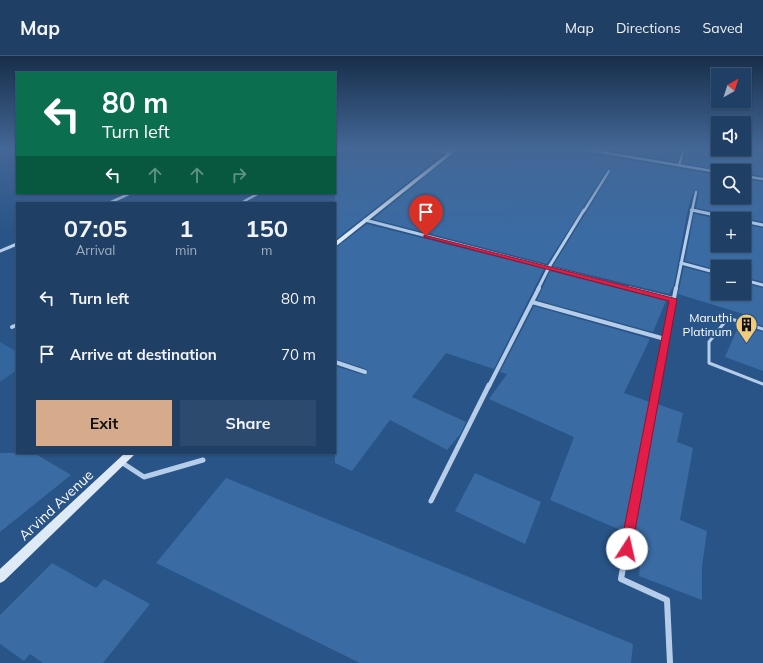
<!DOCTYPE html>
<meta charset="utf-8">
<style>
body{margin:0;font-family:Mulish,sans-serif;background:#2c4a6e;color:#f1f3f6;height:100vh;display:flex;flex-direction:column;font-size:15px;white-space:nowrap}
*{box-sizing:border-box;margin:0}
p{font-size:13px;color:#a1afbf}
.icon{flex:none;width:22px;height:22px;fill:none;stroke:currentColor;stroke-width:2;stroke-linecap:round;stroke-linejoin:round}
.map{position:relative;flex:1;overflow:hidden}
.drawer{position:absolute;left:16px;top:146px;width:320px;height:252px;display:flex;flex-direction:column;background:#1f3f65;border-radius:0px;box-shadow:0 1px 3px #0004,0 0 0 1px #3c5879}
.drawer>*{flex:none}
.guide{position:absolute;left:16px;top:16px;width:320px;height:122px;border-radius:0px;box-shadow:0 1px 3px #0004,0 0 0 1px #3c5879;background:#0b6e4f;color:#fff;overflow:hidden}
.needle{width:26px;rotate:39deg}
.controls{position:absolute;left:711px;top:12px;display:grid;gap:8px}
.controls a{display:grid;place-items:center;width:40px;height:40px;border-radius:0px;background:#1f3f65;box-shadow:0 1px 3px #0004,0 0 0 1px #3c5879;font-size:20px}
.pin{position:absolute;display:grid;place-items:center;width:34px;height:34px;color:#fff;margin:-41px -17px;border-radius:50% 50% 50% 0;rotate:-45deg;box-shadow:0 0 4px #0007}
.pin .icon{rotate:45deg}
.me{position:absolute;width:44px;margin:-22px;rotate:10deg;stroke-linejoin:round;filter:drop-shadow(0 0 3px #0008)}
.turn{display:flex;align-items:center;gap:14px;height:84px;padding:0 20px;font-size:18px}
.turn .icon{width:52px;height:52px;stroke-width:2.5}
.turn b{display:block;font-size:28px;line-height:34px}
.lanes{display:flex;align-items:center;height:38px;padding:0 20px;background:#0003;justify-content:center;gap:20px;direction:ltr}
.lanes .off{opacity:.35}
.eta{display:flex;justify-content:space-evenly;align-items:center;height:68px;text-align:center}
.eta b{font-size:24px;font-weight:700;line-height:28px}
.primary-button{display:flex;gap:8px;margin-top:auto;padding:8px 20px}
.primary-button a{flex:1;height:46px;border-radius:0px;background:#d6ab8b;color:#111;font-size:16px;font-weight:700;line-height:46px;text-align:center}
.primary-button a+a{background:#2c4a6e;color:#f1f3f6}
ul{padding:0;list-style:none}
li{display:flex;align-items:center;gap:12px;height:56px;padding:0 20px}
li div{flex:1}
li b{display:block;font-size:15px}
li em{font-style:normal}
header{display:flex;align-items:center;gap:24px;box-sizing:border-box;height:56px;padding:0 20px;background:#1f3f65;border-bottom:1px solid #3c5879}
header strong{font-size:19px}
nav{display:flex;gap:22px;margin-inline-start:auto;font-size:14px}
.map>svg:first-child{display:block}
.green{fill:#34669e}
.building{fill:#3a6ba3}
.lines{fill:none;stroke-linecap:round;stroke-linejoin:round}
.lane{stroke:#b5cde8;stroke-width:3}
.street-far4{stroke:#b5cde8;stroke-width:2.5}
.street-far3{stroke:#b5cde8;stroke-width:3}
.street-far2{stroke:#b5cde8;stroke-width:4}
.street-far1{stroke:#b5cde8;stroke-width:5}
.street{stroke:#b5cde8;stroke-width:6}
.secondary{fill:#dfeaf7;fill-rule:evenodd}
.route{fill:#e11d48;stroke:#92132f}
.labels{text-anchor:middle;stroke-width:4;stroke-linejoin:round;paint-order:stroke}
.poi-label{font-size:12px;fill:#fff;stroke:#295487;text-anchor:end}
.near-street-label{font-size:14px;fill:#fff;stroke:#295487}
</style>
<header>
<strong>Map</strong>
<nav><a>Map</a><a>Directions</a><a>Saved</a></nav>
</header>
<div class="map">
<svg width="763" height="607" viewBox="0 0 763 607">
<rect width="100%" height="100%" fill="#295487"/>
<path class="green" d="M0,286L17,296V314L0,326Z"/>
<g class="building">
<path d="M355,93H426L429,96L444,98L335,184V105Z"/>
<path d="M459,93H580L583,96L718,119V141H744V123L763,126V166L745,162L737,163L735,160L696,152L699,136L694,134L688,153L674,229L669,238L553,210L611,116L609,112L607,114L547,208L373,163Z"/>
<path d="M602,93H681L677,106Z"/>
<path d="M687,93H763V120L744,117V115H721L682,107Z"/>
<path d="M694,158L720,163H718V189H744V168L763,172V226L744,221V211H718V214L685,205Z"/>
<path d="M367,168L544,213L494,313L446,297L412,341L466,366L461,377L447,394L390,364L352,415L335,407V310L364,319L368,316L366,313L335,303V192Z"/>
<path d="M684,211L718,220V237H744V227L763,232V270L741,263L743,258L678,238Z"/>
<path d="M550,215L666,245L653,276L537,244Z"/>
<path d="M534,250L650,283L624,337L650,346L625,476L550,444L574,381L489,343L507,318L500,316Z"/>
<path d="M739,269L763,276V315L725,301Z"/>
<path d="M657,348L683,357L677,386L693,392L680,464L707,475L702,510V544L639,520L642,483L634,479Z"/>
<path d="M0,397H34L71,419L0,476Z"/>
<path d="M475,417L541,446L525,488L455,455Z"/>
<path d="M226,422L633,588L631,607H360L156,507Z"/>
<path d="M52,507L96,532L104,523L150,548L103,607H43L30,598L24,605L0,588V559Z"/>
</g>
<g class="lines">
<path class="lane" d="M763,273L728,262L709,286V307L763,328"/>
<g class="street-far4">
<path d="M429,93L451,97"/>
<path d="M583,93L718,116"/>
<path d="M335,96L339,93"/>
<path d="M679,109L684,93"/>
<path d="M744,120L763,123"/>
<path d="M109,147L131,137"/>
<path d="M241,147L259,137"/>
<path d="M691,154L697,155"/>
<path d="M584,155L609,115"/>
<path d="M692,155L696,136"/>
</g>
<g class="street-far3">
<path d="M692,154L734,163"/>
<path d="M365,164L632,233"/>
<path d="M744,165L763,169"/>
<path d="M0,195L17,188"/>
<path d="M681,207L718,217"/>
<path d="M744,224L763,229"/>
<path d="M538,233L549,211L584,154"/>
<path d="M676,233L692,154"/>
</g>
<g class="street-far2">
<path d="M628,232L673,243"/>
<path d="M532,246L665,283"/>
<path d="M12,271L17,269"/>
<path d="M335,306L365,316"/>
<path d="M489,330L539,232"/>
<path d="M656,330L676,232"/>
</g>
<g class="street-far1">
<path d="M121,406L144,421L203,404"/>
<path d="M431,445L489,329"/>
<path d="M634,453L657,329"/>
</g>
<path class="street" d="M634,452L621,523L667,544L670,607"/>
<g class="secondary">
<path d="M453,93H458L335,191V186Z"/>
<path d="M125,397H136L4,525L0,527V513Z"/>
</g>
</g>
<linearGradient id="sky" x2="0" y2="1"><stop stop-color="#172e4a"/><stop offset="0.52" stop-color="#436796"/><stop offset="1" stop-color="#436796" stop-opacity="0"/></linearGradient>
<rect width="763" height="178" fill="url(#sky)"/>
<path class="route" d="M424,179L677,243L631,497L627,499L622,497L620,493L669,245L424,181Z"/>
<defs>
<symbol id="building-pin" viewBox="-11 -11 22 30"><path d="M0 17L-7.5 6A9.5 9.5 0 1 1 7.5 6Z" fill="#efcc7c" stroke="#295487"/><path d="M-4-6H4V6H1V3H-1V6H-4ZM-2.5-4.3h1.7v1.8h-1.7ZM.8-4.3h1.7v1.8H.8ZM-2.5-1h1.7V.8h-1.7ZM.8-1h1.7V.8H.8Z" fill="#111"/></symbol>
</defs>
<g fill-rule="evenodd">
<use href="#building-pin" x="734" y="256" width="25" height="34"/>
</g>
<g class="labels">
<g class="poi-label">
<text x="732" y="266">Maruthi<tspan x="732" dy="14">Platinum</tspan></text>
</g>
<g class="near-street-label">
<text transform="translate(56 449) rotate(-43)" y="5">Arvind Avenue</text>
</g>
</g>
</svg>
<div class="controls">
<a><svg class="needle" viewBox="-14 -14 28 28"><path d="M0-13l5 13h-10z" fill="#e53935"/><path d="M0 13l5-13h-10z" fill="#a1afbf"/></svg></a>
<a><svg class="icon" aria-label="sound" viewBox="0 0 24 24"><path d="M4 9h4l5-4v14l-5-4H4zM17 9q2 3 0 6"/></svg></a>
<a><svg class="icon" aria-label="search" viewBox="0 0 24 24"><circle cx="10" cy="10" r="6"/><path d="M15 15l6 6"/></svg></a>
<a>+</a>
<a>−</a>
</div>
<div class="pin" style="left:426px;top:180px;background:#d93025"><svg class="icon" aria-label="arrive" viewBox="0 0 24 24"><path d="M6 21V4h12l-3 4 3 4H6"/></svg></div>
<svg class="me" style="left:627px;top:493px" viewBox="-20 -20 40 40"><circle r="19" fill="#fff"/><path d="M0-13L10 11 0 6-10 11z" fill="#e11d48"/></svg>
<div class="guide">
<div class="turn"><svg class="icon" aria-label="left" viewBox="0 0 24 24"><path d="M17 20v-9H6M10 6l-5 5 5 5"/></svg><div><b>80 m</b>Turn left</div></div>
<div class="lanes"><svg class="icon" aria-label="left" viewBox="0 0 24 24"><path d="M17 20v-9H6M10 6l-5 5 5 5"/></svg><svg class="icon off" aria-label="ahead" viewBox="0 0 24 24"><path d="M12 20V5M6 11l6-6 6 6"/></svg><svg class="icon off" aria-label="ahead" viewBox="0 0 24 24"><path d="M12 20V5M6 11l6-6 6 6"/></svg><svg class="icon off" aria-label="right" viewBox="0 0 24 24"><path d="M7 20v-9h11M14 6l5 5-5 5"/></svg></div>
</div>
<section class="drawer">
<div class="eta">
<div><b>07:05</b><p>Arrival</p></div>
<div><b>1</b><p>min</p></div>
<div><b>150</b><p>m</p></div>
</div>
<ul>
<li><svg class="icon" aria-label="left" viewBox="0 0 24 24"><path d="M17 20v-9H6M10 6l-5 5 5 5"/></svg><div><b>Turn left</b></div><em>80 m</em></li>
<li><svg class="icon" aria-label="arrive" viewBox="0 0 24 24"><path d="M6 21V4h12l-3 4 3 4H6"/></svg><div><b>Arrive at destination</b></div><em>70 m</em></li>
</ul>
<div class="primary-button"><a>Exit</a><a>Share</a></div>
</section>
</div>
